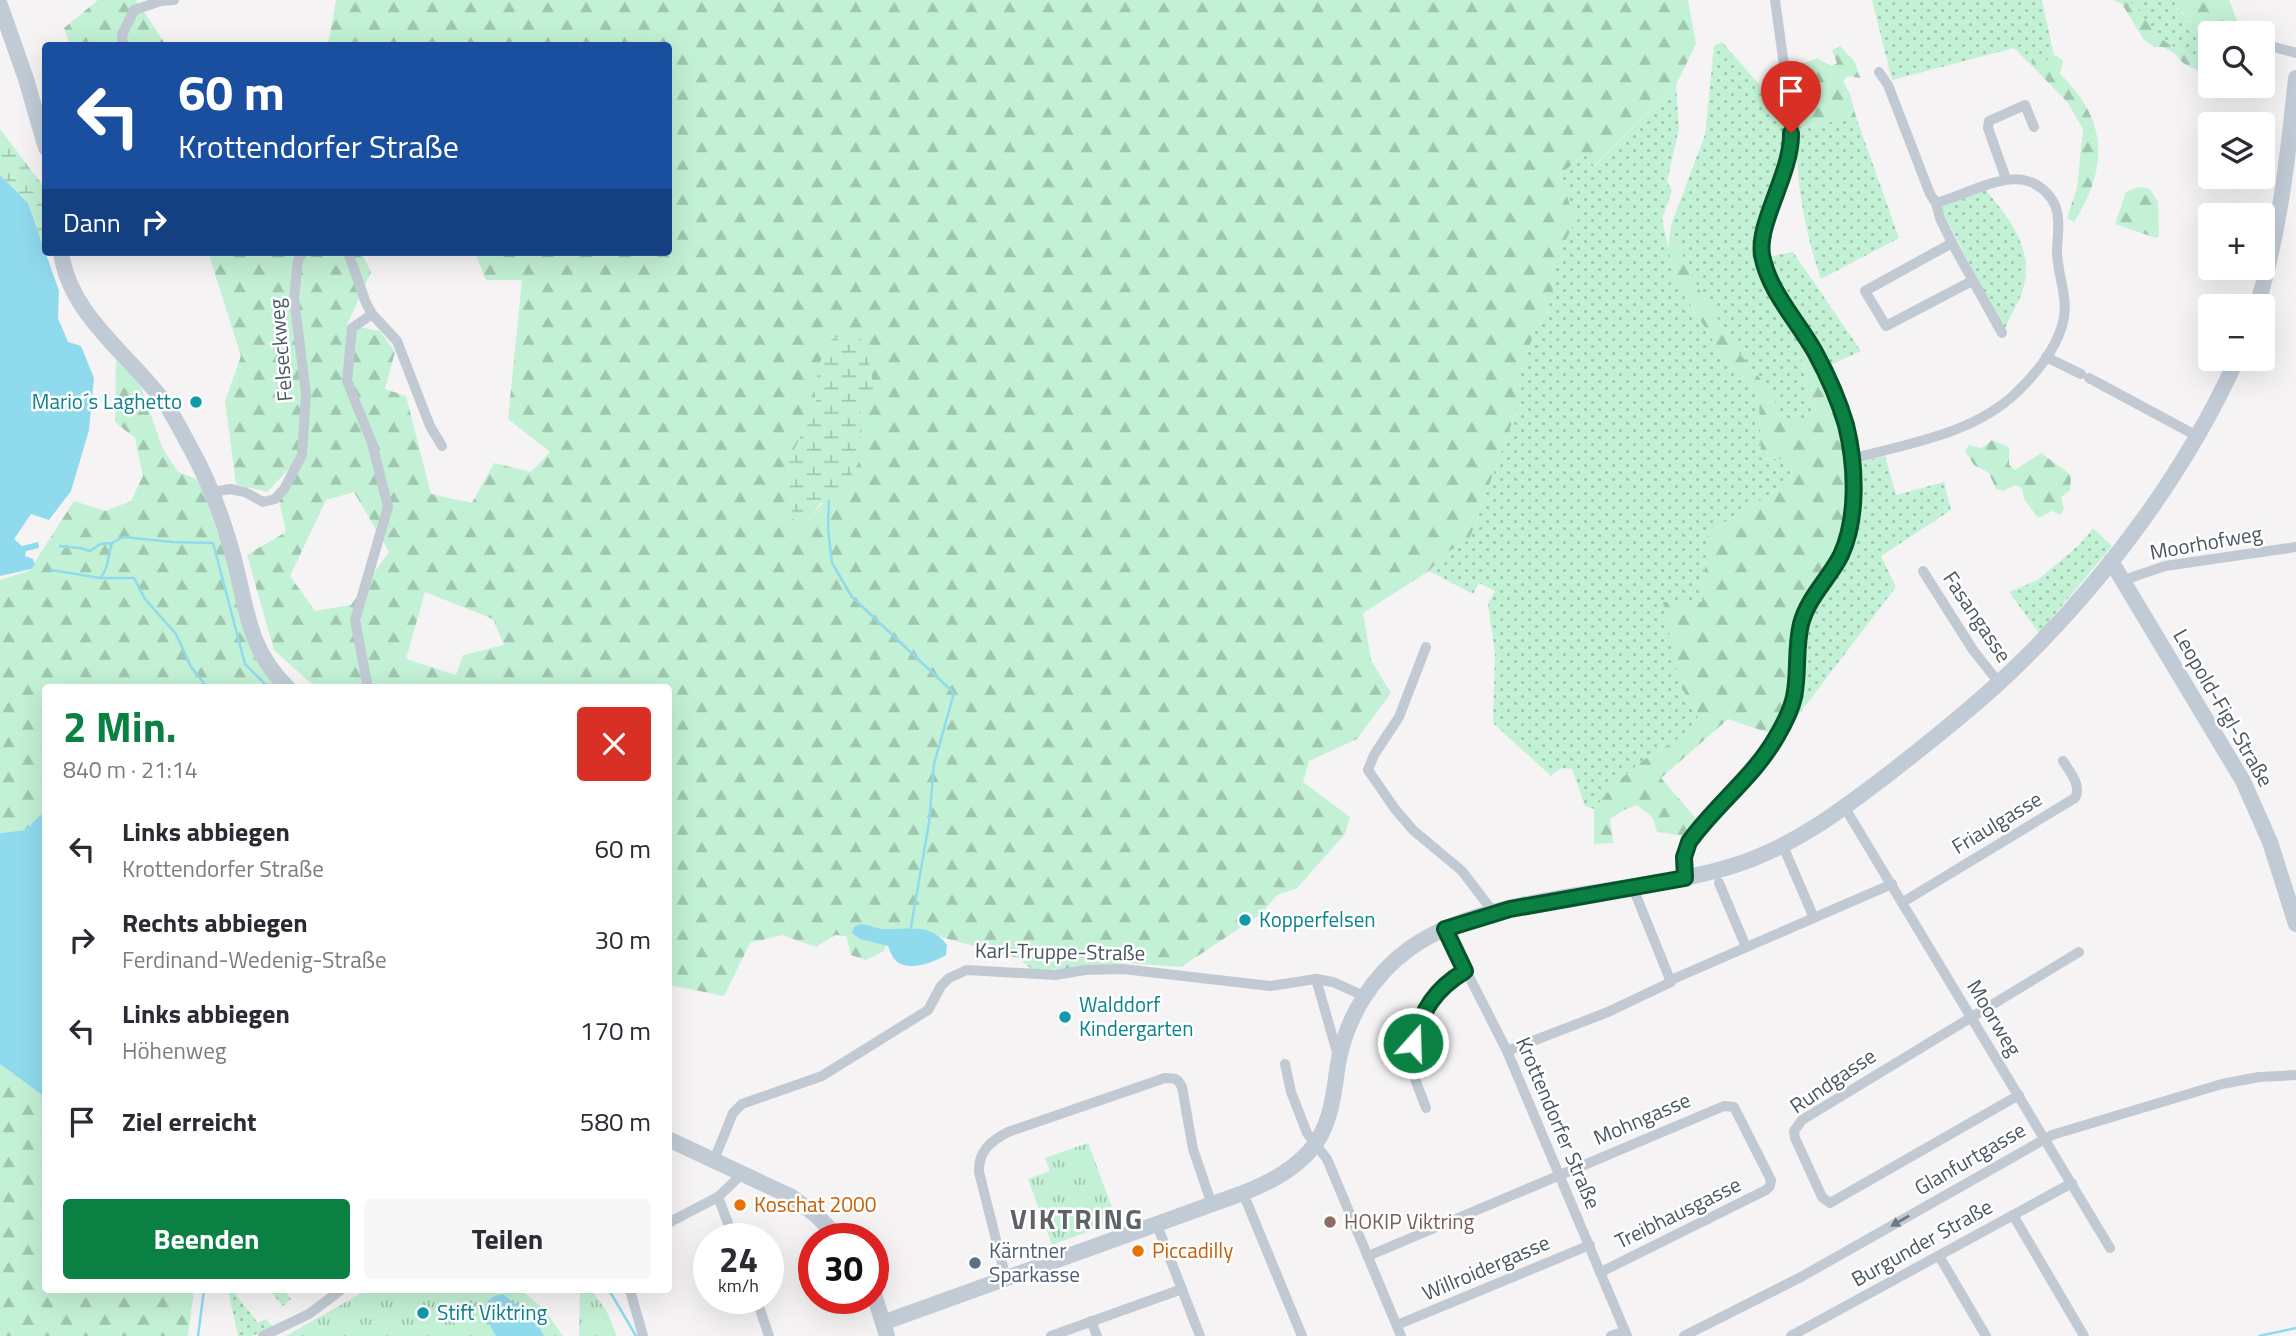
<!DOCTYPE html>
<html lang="de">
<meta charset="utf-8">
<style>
body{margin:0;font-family:"Titillium Web",sans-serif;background:#f7f7f7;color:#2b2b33;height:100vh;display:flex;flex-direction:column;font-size:26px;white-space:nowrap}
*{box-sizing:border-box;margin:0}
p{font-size:23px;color:#7c7c81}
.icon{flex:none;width:38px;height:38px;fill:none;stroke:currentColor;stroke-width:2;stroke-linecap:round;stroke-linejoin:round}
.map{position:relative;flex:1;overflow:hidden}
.sheet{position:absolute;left:42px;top:684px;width:630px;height:609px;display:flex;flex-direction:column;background:#fff;border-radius:7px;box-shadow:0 7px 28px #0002}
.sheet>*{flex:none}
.banner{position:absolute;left:42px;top:42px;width:630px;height:214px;border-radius:7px;box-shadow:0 7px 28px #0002;background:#1a4fa0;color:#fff;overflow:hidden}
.buttons{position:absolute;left:2198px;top:21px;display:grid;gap:14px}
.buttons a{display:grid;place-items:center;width:77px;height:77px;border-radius:7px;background:#fff;box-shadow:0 7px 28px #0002;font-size:35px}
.speed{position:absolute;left:693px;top:1223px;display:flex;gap:14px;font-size:35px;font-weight:700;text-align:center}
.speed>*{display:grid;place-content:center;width:91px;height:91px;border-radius:50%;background:#fff;box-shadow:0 7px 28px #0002;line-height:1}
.speed small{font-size:18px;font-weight:400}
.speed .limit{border:10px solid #d22;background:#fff;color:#111}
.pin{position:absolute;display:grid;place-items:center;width:60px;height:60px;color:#fff;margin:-72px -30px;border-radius:50% 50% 50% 0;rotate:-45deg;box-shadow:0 0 7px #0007}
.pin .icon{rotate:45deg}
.me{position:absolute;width:77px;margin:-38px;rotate:20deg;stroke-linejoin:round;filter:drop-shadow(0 0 5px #0008)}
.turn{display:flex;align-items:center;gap:24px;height:147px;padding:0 21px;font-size:32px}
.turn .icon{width:91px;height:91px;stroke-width:2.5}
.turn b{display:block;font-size:49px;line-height:60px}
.then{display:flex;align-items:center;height:66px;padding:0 21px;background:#0003;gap:14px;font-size:26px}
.round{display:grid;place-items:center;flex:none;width:74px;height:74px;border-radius:7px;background:#f7f7f7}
.summary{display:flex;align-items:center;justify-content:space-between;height:119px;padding:0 21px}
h1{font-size:42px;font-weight:700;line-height:52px;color:#0b8043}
.button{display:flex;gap:14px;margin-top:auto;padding:14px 21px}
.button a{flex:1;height:80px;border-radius:7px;background:#0b8043;color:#fff;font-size:28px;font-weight:700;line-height:80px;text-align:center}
.button a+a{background:#f7f7f7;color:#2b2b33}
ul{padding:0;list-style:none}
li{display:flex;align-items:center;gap:21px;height:91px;padding:0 21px}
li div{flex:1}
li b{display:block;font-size:26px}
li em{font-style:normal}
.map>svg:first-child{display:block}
.grass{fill:url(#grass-dots)}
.forest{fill:url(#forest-firs);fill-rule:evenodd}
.wetland{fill:url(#wetland-marsh)}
.park{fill:url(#park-tufts)}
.water{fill:#90daee}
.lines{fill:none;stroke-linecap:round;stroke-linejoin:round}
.stream{stroke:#90daee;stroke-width:2.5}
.street{stroke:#c1cad2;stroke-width:10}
.secondary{stroke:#c1cbd6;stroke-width:16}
.oneway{fill:#6e7983}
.route-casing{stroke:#07532c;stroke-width:18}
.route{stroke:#0b8043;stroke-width:12}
.culture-dot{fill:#0f9aa8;stroke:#fff;stroke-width:2.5}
.food-dot{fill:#e8710a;stroke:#fff;stroke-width:2.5}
.education-dot{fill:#8d6e63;stroke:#fff;stroke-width:2.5}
.service-dot{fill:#5c6f8a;stroke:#fff;stroke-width:2.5}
.labels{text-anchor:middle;stroke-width:5;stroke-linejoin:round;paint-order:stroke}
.street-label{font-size:21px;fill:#4a5661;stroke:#fff}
.culture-label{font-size:21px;fill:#0d838f;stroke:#fff;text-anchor:start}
.food-label{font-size:21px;fill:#c56008;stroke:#fff;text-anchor:start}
.education-label{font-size:21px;fill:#785e54;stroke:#fff;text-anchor:start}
.service-label{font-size:21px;fill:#4e5e75;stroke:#fff;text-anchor:start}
.district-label{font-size:28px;font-weight:bold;letter-spacing:2px;fill:#5f6368;stroke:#fff}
</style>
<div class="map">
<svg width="2296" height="1336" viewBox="0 0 2296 1336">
<defs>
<pattern id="grass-dots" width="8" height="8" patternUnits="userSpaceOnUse" patternTransform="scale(1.75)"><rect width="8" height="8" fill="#c3f1d5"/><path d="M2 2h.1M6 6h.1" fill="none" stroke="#a0c6b0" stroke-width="1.8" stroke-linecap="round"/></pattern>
<pattern id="forest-firs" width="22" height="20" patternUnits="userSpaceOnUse" patternTransform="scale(1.75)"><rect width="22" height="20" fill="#c3f1d5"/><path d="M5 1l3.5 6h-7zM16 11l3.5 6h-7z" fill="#a0c6b0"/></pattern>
<pattern id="wetland-marsh" width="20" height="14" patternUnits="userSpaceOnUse" patternTransform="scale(1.75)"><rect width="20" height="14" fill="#c3f1d5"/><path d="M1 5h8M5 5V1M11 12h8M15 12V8" fill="none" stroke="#a0c6b0"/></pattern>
<pattern id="park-tufts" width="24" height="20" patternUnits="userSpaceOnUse" patternTransform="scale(1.75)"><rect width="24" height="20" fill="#c3f1d5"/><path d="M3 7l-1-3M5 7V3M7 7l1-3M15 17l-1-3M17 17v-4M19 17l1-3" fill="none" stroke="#a0c6b0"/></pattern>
</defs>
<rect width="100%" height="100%" fill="#f5f3f3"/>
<g class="grass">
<path d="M1872,0H2042L2056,66L2036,70L2014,48L1892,80Z"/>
<path d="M2125,0H2175L2176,7L2210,42V74L2201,69L2191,57L2153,35Z"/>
<path d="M1722,42L1786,115C1786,129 1787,144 1784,158C1779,186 1756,219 1757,246C1758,287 1791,324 1812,357L1801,355L1813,420L1782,421L1771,392L1736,349L1690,274L1671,225L1705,135L1714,46Z"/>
<path d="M1676,85L1679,129L1667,181L1672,191L1662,219L1675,280L1726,361L1747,380L1759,402L1761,458L1793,460L1790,482L1708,533L1702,602L1679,684L1699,716L1684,735L1645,759L1614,784L1594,809L1585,806L1572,769L1561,768L1551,776L1493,723L1495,653L1488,604L1495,591L1479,583L1473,594L1429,571L1447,552L1469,540L1516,412L1521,373L1535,329L1546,314L1553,294L1552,269L1575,221L1560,174L1585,155L1595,166Z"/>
<path d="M1856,117L1899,238L1821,279C1804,230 1796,181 1796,129Z"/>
<path d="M1986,190C2008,218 2033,246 2024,285C2021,300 2010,316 2004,331L1942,210L1944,206Z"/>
<path d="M1793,252L1861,351L1826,367L1774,278L1768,257Z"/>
<path d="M1885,456L1896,495L1944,482L1951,510L1881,556L1896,587L1776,744L1795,709L1802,645L1809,614L1820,592L1846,553L1856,468L1861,462Z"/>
<path d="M2093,528L2112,546L2039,633L2009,592L2038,580L2080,544Z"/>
<path d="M228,1290H241L235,1294L258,1323L266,1319L273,1327L252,1336H238Z"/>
<path d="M269,1290H284L291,1299L283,1306Z"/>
</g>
<g class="forest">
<path d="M98,0H136L166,45H70L64,28Z"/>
<path d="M336,0H1688L1696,44L1676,85L1594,166L1585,155L1560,174L1575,221L1552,269L1553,294L1546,314L1535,329L1521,373L1516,412L1469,540L1447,552L1429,571L1363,613L1371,660L1391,693L1357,739L1309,761L1303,782L1350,817L1345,834L1297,888L1277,895L1261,914L1181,967L1128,963L1034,971L1018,958L941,937L929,931L890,934L884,951L866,960L851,955L846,936L835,935L816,947L782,935L750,943L724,996L669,985L668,688H316L274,650L247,555L286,532L279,500L300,457L267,492L236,484L225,401L241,356L208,252H361L371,272L347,325L380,331L395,352L385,389L406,396L431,494L472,503L494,463L531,472L550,452L508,419L522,280H486L475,252H668V46L328,45ZM821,367L874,389L860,414V460L809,519L792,517L788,463L816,410L815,384ZM354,492L389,552L351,605L315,611L290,576L326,500ZM425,592L493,619L504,645L463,655L456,675L406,659Z"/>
<path d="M2112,0H2128L2136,6L2153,31L2166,42L2204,65V70L2200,72L2183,63L2174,53L2163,47H2154L2144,40L2122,4Z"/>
<path d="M2175,0H2229L2241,31L2210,33V42L2176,6Z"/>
<path d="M1840,46L1854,61L1861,78L1848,76L1843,81L1850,94L1856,117L1796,129L1788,70L1817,58L1832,66L1837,63L1832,50Z"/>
<path d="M2056,55L2063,61L2060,74C2108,120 2109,167 2074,222L2067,218L2077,188L2083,129L2068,103L2036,70L2031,61L2035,57L2045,61Z"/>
<path d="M2138,187L2150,189L2158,202L2159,237L2156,238L2115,224L2126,192Z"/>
<path d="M1671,225L1690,274L1736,349L1771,392L1783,421L1813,419L1801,354L1812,357L1841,425L1847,463L1846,527L1837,550L1807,598L1797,620L1786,707L1772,734L1728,719L1661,778L1699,822L1685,836L1657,832L1653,818L1637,805L1624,810L1610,819L1613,843L1594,844V809L1614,784L1645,759L1684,735L1699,716L1679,684L1663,602H1702L1708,533L1790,482L1793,460L1761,458L1759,402L1747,380L1726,361L1675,280L1668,249Z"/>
<path d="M116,360L140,385L163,449L178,472L199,480L224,550L281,688H46L45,813L39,816L26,830L0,833V580L29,571L74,501L105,511L131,501L143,476L135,438L115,422Z"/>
<path d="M1992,440L2009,447V465L2015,470L2041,453L2071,475L2070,490L2061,497L2064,509L2061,515L2052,511L2038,518L2024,499L2022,488L2015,485L2003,491L1996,489L1989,473L1974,465L1965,451L1969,445L1982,448Z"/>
<path d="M0,1064L45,1097L46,1290H194L188,1336H0Z"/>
</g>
<g class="wetland">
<path d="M0,129L44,187L45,250L28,203L0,175Z"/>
<path d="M851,330L866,344L874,390L860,414V460L838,500L821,503L809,519L800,527L792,517L788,463L801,435L799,427L802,423L808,425L816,410L815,385L825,343Z"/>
</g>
<g class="park">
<path d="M1088,1143L1117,1221L1052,1245L1028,1179L1050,1171L1045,1158Z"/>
<path d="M367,1290H521L544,1309L563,1336H286Z"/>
<path d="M580,1290H591L606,1310L617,1336H579Z"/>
</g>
<g class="water">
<path d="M0,175L28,203L59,291L58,318L68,342L81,346L94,378L89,430L71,491L49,520L31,514L14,539L22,546L38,542L39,548L26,551L25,556L33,559L35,565L31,569L0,576Z"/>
<path d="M45,813V1097L0,1064V833L26,830L39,816Z"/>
<path d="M860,924C868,924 874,928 882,929C907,931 929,921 947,945L946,955C934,962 914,970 901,964C893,961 891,953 888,946L860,939L852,933L854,927Z"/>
<path d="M503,1294L535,1319L544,1336H496C486,1319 475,1299 503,1294Z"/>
</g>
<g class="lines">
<g class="stream">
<path d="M829,501L828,529L832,563L852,597L954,693L934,764L929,823L911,927"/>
<path d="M60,546L80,548L90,551L100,544L112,543L123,537L173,542L213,543L245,664L269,688"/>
<path d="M51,570L100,578H134L145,599L176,634L191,667L208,688"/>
<path d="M100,578C110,567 107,556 112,543"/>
<path d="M609,1290L636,1336"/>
<path d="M198,1336L204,1290"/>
<path d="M2259,1336L2296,1328"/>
</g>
<g class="street">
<path d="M2263,44L2296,53"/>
<path d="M123,46L122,35L134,10L161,1L174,0"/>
<path d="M2006,179L1988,128L1989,121L2025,105L2034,127"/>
<path d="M1936,203L1940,218L1952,243L2002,333"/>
<path d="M1952,243L1865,291L1886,326L1972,281"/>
<path d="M348,252L366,303L372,314L397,341L430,426L442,446"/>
<path d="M2046,357L2081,374"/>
<path d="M2089,378L2197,436"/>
<path d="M1851,459C1907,444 1974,434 2017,392C2035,375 2055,350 2062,326C2070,301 2058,278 2057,253C2057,237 2061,220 2055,205C2050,194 2039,184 2027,181C2001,173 1963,196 1936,203L1930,194L1888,85L1879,72"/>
<path d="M213,492L230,489L245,492L263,502L275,499L284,489L302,455L306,394L294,298L298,260L303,252"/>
<path d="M1923,571L1973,650L1999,683"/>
<path d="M2124,580L2165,566L2296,547"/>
<path d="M1426,647L1399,717L1374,755L1368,770L1395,809L1413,830L1462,871L1494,913"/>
<path d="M368,688L355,620L388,507L372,443L347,381L352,328L372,314"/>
<path d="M1845,808L2110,1248"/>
<path d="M1783,846L1814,918"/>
<path d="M1685,878L1684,857L1689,842L1756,768L1778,735L1794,698L1801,622L1816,591L1840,557L1852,527V472L1846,427L1815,352L1774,288L1762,254L1763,231L1791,149V116L1775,0"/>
<path d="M1719,883L1746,947"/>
<path d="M1903,902L2075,798C2082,786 2070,772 2063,761"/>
<path d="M1445,929L1507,1051L1627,1336"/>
<path d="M1316,979L1333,982L1364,996"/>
<path d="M1671,980L1892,884"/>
<path d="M1507,1051L1608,1012L1671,982L1633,888"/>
<path d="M1285,1064L1291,1092L1307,1133L1327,1159L1401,1336"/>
<path d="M2019,1095L1830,1203L1822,1197L1795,1138L1794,1131L1802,1120L2079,952"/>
<path d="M1426,1108C1422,1096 1416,1084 1413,1072C1406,1030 1430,992 1465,971"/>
<path d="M714,1160L733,1113L742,1104L822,1076L928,1010L941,986L949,978L967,970L1055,975L1085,970L1123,969L1270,986L1316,979L1338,1056"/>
<path d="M1243,1193L1302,1336"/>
<path d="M718,1197L734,1239"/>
<path d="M2013,1215L2084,1336"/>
<path d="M668,1223L718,1197L743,1173"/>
<path d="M1157,1225L1200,1336"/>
<path d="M1368,1256L1724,1106L1734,1107L1771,1180L1770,1186L1766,1190L1601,1272"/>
<path d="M1939,1256L1986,1336"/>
<path d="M1006,1279L979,1172C978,1151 991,1141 1008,1132L1165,1078C1174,1078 1178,1078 1182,1087L1193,1149L1212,1205"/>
<path d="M630,1290L643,1336"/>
<path d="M756,1298L769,1336"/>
<path d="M1091,1321L1097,1336"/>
<path d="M1397,1325L1590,1245"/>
<path d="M263,1336L309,1314L341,1290"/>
<path d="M1051,1336L1182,1289"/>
<path d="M1611,1336L1625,1331"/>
<path d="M1684,1336L1801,1277L2052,1135L2222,1084L2259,1077L2296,1075"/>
<path d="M1791,1336L2072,1183"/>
</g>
<g class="secondary">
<path d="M0,5L26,79L46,148"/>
<path d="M61,252C69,315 130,355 165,403C175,418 183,434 191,449C209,481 221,514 231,548C247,602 245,647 288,688"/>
<path d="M2257,306C2280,231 2288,156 2296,78"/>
<path d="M2111,561L2243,781L2270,842L2296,924"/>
<path d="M668,1139L792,1197L817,1216L840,1239"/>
<path d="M873,1291L887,1336"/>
<path d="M885,1322L1243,1193C1271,1182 1298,1168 1316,1143C1332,1119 1334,1091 1338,1064C1346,1018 1372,976 1409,949C1490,891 1633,896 1729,867C1793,848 1843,809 1895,769C1940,734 1985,698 2026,657C2112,571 2187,469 2237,359"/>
</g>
</g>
<defs><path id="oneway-solid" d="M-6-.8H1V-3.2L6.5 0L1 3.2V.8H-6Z" transform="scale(1.75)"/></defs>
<use class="oneway" href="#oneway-solid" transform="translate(1900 1221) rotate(150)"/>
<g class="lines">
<defs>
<path id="route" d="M1413,1043C1422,1010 1435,989 1465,971L1445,929L1510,909L1685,878L1684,857L1689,842C1716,804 1754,777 1777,736C1784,724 1791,711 1794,697C1799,673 1795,648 1801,624C1808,597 1829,579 1841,555C1858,518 1856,465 1846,425C1839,401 1827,374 1815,352C1797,320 1769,292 1762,255C1757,222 1792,173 1791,133"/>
</defs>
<use href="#route" class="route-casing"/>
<use href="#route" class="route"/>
</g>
<g class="culture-dot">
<circle cx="196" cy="402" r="7"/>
<circle cx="1245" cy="920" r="7"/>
<circle cx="1065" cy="1017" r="7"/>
<circle cx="423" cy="1313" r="7"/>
</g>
<g class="food-dot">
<circle cx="740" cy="1205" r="7"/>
<circle cx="1138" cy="1251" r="7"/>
</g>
<circle class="education-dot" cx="1330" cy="1222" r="7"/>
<circle class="service-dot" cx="975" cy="1263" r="7"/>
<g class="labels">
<g class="street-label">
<text transform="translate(281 350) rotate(-95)" y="7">Felseckweg</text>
<text transform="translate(2206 543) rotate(-10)" y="7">Moorhofweg</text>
<text transform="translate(1977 617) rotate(56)" y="7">Fasangasse</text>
<text transform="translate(2223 708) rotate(60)" y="7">Leopold-Figl-Straße</text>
<text transform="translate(1997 823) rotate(-31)" y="7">Friaulgasse</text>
<text transform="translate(1060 952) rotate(1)" y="7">Karl-Truppe-Straße</text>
<text transform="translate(1994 1018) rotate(59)" y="7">Moorweg</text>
<text transform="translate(1833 1081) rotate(-34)" y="7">Rundgasse</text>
<text transform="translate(1642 1119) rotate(-23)" y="7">Mohngasse</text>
<text transform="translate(1558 1123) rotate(67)" y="7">Krottendorfer Straße</text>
<text transform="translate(1970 1159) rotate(-30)" y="7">Glanfurtgasse</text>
<text transform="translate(1678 1213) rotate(-26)" y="7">Treibhausgasse</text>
<text transform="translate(1922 1243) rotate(-29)" y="7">Burgunder Straße</text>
<text transform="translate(1486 1268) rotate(-23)" y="7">Willroidergasse</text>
</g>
<g class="culture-label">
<text x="182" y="409" text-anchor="end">Mario´s Laghetto</text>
<text x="1259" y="927">Kopperfelsen</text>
<text x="1079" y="1012">Walddorf<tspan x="1079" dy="24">Kindergarten</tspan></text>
<text x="437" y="1320">Stift Viktring</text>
</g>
<g class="food-label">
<text x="754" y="1212">Koschat 2000</text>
<text x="1152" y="1258">Piccadilly</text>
</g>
<g class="education-label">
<text x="1344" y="1229">HOKIP Viktring</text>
</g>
<g class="service-label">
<text x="989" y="1258">Kärntner<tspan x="989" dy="24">Sparkasse</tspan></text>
</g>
<g class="district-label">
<text x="1077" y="1229">VIKTRING</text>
</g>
</g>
</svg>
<div class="buttons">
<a><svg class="icon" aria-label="search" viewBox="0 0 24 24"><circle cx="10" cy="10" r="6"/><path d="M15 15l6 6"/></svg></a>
<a><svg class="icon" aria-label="layers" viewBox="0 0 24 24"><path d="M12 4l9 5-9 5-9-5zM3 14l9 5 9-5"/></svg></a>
<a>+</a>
<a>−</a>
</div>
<div class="speed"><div>24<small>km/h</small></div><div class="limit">30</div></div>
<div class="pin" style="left:1791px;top:133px;background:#d93025"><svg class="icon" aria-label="arrive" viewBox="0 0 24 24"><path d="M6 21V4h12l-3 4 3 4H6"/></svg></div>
<svg class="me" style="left:1413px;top:1043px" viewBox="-20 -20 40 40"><circle r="17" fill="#0b8043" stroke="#fff" stroke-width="3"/><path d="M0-11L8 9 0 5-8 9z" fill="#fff"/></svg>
<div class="banner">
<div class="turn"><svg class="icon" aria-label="left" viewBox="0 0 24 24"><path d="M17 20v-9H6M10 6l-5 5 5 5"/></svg><div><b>60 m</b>Krottendorfer Straße</div></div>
<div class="then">Dann<svg class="icon" aria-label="right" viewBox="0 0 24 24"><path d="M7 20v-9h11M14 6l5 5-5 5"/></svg></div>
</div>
<section class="sheet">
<div class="summary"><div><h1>2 Min.</h1><p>840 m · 21:14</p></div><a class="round" style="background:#d93025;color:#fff"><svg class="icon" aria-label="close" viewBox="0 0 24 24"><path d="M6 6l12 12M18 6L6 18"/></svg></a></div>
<ul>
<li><svg class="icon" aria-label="left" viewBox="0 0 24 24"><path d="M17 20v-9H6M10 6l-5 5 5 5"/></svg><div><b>Links abbiegen</b><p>Krottendorfer Straße</p></div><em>60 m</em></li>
<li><svg class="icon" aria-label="right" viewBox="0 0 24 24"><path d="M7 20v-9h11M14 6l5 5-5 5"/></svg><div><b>Rechts abbiegen</b><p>Ferdinand-Wedenig-Straße</p></div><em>30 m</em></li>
<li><svg class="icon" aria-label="left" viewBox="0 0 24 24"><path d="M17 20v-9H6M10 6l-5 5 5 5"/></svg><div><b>Links abbiegen</b><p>Höhenweg</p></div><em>170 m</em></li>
<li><svg class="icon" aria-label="arrive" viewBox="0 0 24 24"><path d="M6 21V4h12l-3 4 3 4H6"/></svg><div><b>Ziel erreicht</b></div><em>580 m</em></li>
</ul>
<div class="button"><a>Beenden</a><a>Teilen</a></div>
</section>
</div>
